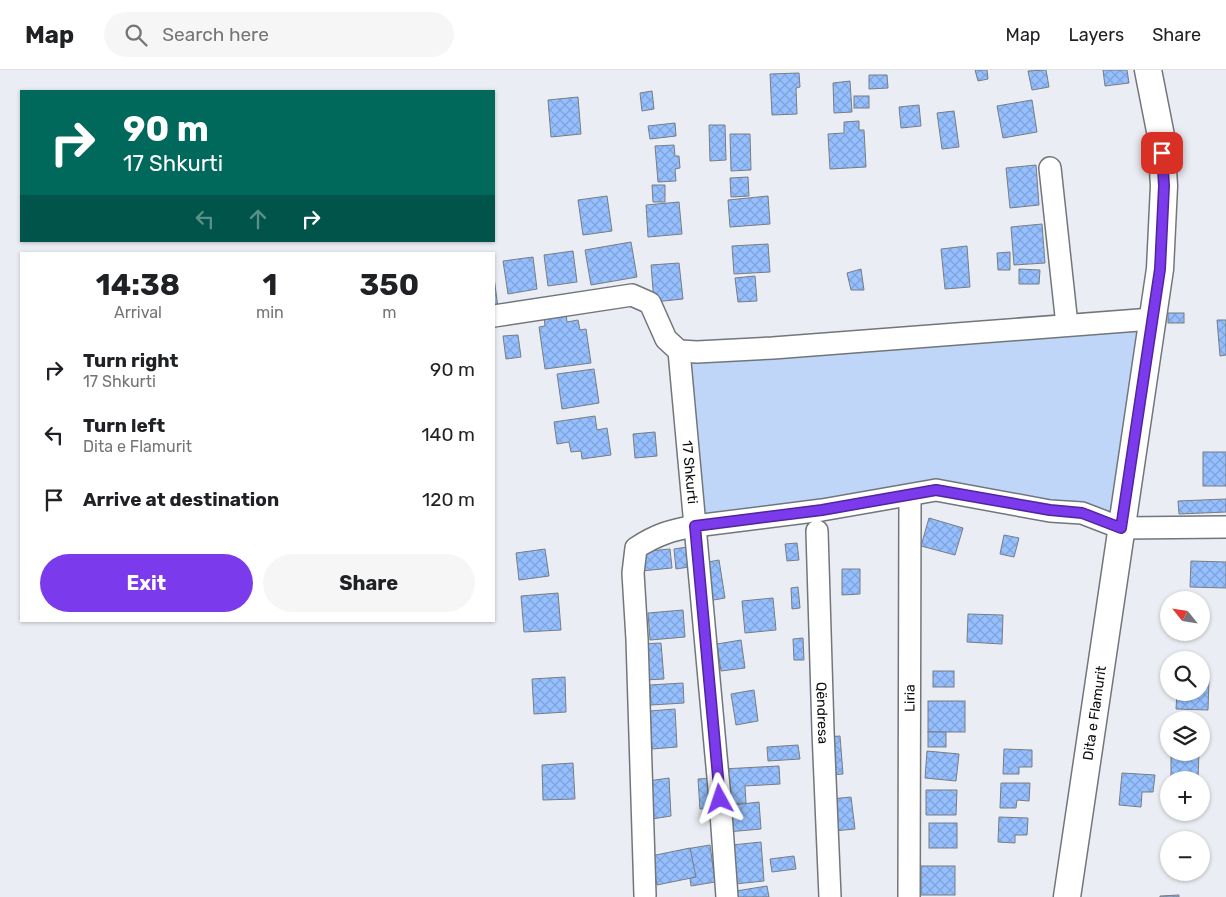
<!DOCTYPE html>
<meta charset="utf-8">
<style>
body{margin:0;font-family:Rubik,sans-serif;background:#f6f6f6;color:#202124;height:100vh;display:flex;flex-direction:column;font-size:19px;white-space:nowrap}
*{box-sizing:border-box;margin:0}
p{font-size:16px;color:#757577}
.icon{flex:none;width:28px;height:28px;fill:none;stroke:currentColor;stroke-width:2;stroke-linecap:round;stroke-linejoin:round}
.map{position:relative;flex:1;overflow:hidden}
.details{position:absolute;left:20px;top:182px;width:475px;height:370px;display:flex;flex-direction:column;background:#fff;border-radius:0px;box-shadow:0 1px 4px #0004}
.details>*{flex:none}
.hud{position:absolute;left:20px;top:20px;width:475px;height:152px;border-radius:0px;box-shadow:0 1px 4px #0004;background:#00695c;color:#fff;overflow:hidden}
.needle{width:32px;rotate:300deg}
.tools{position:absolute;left:1160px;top:521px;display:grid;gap:10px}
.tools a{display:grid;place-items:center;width:50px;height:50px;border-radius:50%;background:#fff;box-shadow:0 1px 4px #0004;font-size:25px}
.pin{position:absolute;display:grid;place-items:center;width:42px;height:42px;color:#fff;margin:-21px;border-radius:10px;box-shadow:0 2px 8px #0006}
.me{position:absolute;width:55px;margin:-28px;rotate:355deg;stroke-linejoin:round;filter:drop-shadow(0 0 4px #0008)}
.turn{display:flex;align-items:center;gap:18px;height:105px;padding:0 20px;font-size:22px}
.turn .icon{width:65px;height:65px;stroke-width:2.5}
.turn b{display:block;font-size:35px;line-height:42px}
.lanes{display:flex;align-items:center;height:48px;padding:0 20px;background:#0003;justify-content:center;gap:25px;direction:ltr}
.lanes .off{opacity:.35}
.eta{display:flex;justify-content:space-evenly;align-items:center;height:85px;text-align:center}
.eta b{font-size:30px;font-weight:700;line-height:35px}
.primary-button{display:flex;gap:10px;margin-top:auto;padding:10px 20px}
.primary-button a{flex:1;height:58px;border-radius:30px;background:#7c3aed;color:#fff;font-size:20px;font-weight:700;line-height:58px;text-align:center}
.primary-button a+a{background:#f6f6f6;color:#202124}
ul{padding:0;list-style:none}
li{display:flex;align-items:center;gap:15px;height:65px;padding:0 20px}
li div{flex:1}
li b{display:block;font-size:19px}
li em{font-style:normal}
header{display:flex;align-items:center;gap:30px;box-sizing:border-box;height:70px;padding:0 25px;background:#fff;border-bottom:1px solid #e0e0e0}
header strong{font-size:24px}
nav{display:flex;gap:28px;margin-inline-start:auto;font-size:18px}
.search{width:350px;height:45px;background:#f6f6f6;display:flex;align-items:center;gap:12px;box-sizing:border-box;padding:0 18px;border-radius:28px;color:#757577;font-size:19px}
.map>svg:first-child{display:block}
.park{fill:#c0d6f8}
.building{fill:url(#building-cross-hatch);stroke:#797d81}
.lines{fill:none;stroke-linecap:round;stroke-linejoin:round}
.minor-casing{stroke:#72767a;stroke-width:24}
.tertiary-casing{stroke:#72767a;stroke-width:29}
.minor{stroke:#fff;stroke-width:21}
.tertiary{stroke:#fff;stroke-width:26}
.route-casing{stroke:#51269a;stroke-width:12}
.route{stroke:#7c3aed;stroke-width:9}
.labels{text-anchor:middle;stroke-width:4;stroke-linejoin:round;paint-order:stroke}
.street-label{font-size:14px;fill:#0b0c0e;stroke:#eaedf3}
</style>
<header>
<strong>Map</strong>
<div class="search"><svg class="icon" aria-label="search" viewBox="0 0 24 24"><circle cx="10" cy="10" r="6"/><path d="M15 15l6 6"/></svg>Search here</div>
<nav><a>Map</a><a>Layers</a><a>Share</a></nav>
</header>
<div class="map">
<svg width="1226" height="827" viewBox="0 0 1226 827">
<defs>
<pattern id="building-cross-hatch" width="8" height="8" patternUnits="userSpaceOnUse" patternTransform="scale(1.25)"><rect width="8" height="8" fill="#95bffe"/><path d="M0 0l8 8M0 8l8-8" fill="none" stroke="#7fa3d8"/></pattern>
</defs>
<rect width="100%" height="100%" fill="#eaedf3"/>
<path class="park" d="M1147,253L1118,445L968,416L715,448L702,440L688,295L707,288Z"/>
<g class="building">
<path d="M975,0H987L988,9L978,11Z"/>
<path d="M1046,0L1049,17L1032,20L1028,1Z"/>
<path d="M1103,0H1127L1129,13L1105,16Z"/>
<path d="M799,3L800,17L796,18L797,44L772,45L770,4Z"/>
<path d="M869,5H887L888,18L869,19Z"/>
<path d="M850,11L852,42L834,43L833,13Z"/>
<path d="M652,21L654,39L642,41L640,23Z"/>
<rect x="854" y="26" width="15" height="12"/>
<path d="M578,27L581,64L551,67L548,30Z"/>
<path d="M1032,30L1037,62L1003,68L997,36Z"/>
<path d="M919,35L921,56L901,58L899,37Z"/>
<path d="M954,41L959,77L942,79L937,43Z"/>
<path d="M859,51V60H864L866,97L830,99L828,64L844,63V52Z"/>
<path d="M675,53L676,66L650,69L648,56Z"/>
<path d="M709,55H725L726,90L710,91Z"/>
<path d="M730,64H750L751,100L731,101Z"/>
<path d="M674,75L675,86H679L680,98L675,99L676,111L658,112L655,76Z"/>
<path d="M1036,95L1039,135L1010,138L1006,98Z"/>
<path d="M748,107L749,126L731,127L730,108Z"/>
<path d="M652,115H665V132H653Z"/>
<path d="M607,126L612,161L583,165L578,130Z"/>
<path d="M768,126L770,154L730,157L728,130Z"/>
<path d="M679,132L682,164L648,167L646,135Z"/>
<path d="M1042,154L1045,193L1014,195L1011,157Z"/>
<path d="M631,172L637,207L591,215L585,180Z"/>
<path d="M768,174L770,202L734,204L732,176Z"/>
<path d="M967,176L970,217L945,219L941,179Z"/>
<path d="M573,181L577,212L548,216L544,185Z"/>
<path d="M1010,182V200H998L997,183Z"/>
<path d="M533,187L537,219L508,224L503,191Z"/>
<path d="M679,193L683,229L654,232L651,195Z"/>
<path d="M861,199L864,220H851L847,203Z"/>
<path d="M1019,199L1040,200L1039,214H1019Z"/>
<path d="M755,206L757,231L738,232L735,208Z"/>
<path d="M494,207L498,238L494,239Z"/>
<path d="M566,243L567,252L578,250L580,260L586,259L591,293L545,299L539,257L545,256L544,247Z"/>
<rect x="1168" y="243" width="16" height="10"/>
<path d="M1217,250H1226V285L1220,286Z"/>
<path d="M518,265L521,287L506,289L503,266Z"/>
<path d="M594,299L599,333L562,339L557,304Z"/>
<path d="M595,346L597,360L607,358L611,385L582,389L581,381L571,382L569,372L557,374L554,352Z"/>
<path d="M655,362L657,386L635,388L633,364Z"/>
<rect x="1203" y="382" width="23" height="34"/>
<path d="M1226,429V442L1179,444L1178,431Z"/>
<path d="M929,448L963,458L955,485L921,476Z"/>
<path d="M1004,465L1019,468L1014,487L1000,484Z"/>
<path d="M797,473L799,490L787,491L785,474Z"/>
<path d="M687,477L689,497L676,499L674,479Z"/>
<path d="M545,479L549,506L519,510L516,483Z"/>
<path d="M670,479L672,498L641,501L639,482Z"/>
<path d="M719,490L725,528L708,531L703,493Z"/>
<path d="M1191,491L1226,492V518L1190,517Z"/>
<path d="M842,499H860V524L842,525Z"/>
<path d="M798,517L800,538L792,539L791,518Z"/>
<path d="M558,523L561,560L524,562L521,526Z"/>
<path d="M773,528L776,560L745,563L742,531Z"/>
<path d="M683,540L685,567L650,570L648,543Z"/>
<path d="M968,544L1003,545L1002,574L967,572Z"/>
<path d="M803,568L804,590H794L793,569Z"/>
<path d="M741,570L745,598L721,601L717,574Z"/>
<path d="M661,573L664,609L644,610L641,574Z"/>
<rect x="933" y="601" width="21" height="16"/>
<path d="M565,607L566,642L534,644L532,609Z"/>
<path d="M1201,609H1209L1208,640L1176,639L1177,622H1201Z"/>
<path d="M683,613L684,633L651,635L650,615Z"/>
<path d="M754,620L758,651L736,655L731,624Z"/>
<rect x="928" y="631" width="37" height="31"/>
<path d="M675,639L677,677L652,679L650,641Z"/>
<rect x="928" y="662" width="18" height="15"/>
<path d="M840,666L843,704L830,705L827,667Z"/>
<path d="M798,675L800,689L768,691L767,677Z"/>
<path d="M1004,679L1032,680V697H1019V704H1003Z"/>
<path d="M927,681L959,684L956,711L925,708Z"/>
<path d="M1171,682H1199L1198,710H1171Z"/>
<path d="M573,693L575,729L543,730L542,695Z"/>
<path d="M779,696L780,714L745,716L746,733L724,734L722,699Z"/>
<path d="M1122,703L1155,705L1153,722H1142L1141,737L1119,735Z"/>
<path d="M669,708L671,746L652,749L648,711Z"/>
<path d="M714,708L717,738L700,739L698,709Z"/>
<path d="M1001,713H1030L1029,731L1017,730L1016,738H1000Z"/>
<path d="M926,720H957L956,745H926Z"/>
<path d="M851,727L855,759L834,761L831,729Z"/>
<path d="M759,732L761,759L727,762L725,736Z"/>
<path d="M999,747L1028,748L1027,765H1015V773L998,772Z"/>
<rect x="929" y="753" width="28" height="25"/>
<path d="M761,772L764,811L735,814L732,775Z"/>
<path d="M710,775L715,812L691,816L686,779Z"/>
<path d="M690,778L696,807L657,815L651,786Z"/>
<path d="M794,786L796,799L772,802L770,789Z"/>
<rect x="921" y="796" width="34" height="29"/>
<path d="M767,816L769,827H737L736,821Z"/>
<path d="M1179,825V827H1160V826Z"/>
</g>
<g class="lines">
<defs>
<g id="minor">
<path d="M1050,98L1067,255"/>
<path id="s1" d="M494,246L632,225L650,233L666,269L679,281L695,456L822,440L936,420L1050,441L1082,443L1121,458L1226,457"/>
<path d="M679,281L697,282L773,278L1152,249"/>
<path id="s2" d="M817,461L823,661L830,827"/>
<path d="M645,825L637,569L633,503L636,478C656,465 671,460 695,456L720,729L727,827"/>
<path id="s3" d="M909,827L910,430"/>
</g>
<g id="tertiary">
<path id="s4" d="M1067,827L1160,199L1164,116L1161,66L1148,0"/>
</g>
</defs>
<use href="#minor" class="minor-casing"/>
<use href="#tertiary" class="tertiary-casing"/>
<use href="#minor" class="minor"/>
<use href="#tertiary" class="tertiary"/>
</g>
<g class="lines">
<defs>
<path id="route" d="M720,729L695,456L822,440L936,420L1050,440L1082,443L1121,458L1160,199L1164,116L1162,83"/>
</defs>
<use href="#route" class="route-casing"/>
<use href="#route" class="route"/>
</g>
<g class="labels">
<g class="street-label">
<text dy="5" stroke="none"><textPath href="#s1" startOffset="338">17 Shkurti</textPath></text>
<text dy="5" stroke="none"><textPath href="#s3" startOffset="199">Liria</textPath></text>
<text dy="5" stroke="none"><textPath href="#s4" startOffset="186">Dita e Flamurit</textPath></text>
<text dy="5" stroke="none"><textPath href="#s2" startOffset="182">Qëndresa</textPath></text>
</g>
</g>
</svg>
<div class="tools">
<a><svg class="needle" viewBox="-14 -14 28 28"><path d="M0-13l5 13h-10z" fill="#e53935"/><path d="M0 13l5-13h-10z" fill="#757577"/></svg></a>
<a><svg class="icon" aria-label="search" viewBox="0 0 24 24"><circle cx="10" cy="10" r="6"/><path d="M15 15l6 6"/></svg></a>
<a><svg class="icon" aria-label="layers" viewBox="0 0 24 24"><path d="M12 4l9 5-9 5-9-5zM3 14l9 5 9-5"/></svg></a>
<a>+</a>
<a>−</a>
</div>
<div class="pin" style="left:1162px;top:83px;background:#d93025"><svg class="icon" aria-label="arrive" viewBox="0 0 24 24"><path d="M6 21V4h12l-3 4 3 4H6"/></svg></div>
<svg class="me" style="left:720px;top:729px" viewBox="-20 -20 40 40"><path d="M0-17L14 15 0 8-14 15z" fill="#7c3aed" stroke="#fff" stroke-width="4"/></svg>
<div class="hud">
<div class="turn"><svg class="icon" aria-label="right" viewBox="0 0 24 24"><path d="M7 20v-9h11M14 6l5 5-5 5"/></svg><div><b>90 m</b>17 Shkurti</div></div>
<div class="lanes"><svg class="icon off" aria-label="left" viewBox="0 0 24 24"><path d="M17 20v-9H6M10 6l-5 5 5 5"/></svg><svg class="icon off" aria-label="ahead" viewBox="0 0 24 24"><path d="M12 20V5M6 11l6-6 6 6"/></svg><svg class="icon" aria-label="right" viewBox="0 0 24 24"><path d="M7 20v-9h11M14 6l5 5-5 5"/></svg></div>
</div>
<section class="details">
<div class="eta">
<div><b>14:38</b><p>Arrival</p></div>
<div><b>1</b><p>min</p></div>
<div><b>350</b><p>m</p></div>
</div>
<ul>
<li><svg class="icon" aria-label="right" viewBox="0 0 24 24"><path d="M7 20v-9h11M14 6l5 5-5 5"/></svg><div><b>Turn right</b><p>17 Shkurti</p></div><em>90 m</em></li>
<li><svg class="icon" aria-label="left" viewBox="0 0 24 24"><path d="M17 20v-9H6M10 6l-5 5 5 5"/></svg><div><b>Turn left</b><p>Dita e Flamurit</p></div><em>140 m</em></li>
<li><svg class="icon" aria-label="arrive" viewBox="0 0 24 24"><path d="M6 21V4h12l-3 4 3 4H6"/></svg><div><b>Arrive at destination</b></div><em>120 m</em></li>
</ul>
<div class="primary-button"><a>Exit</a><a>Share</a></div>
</section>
</div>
